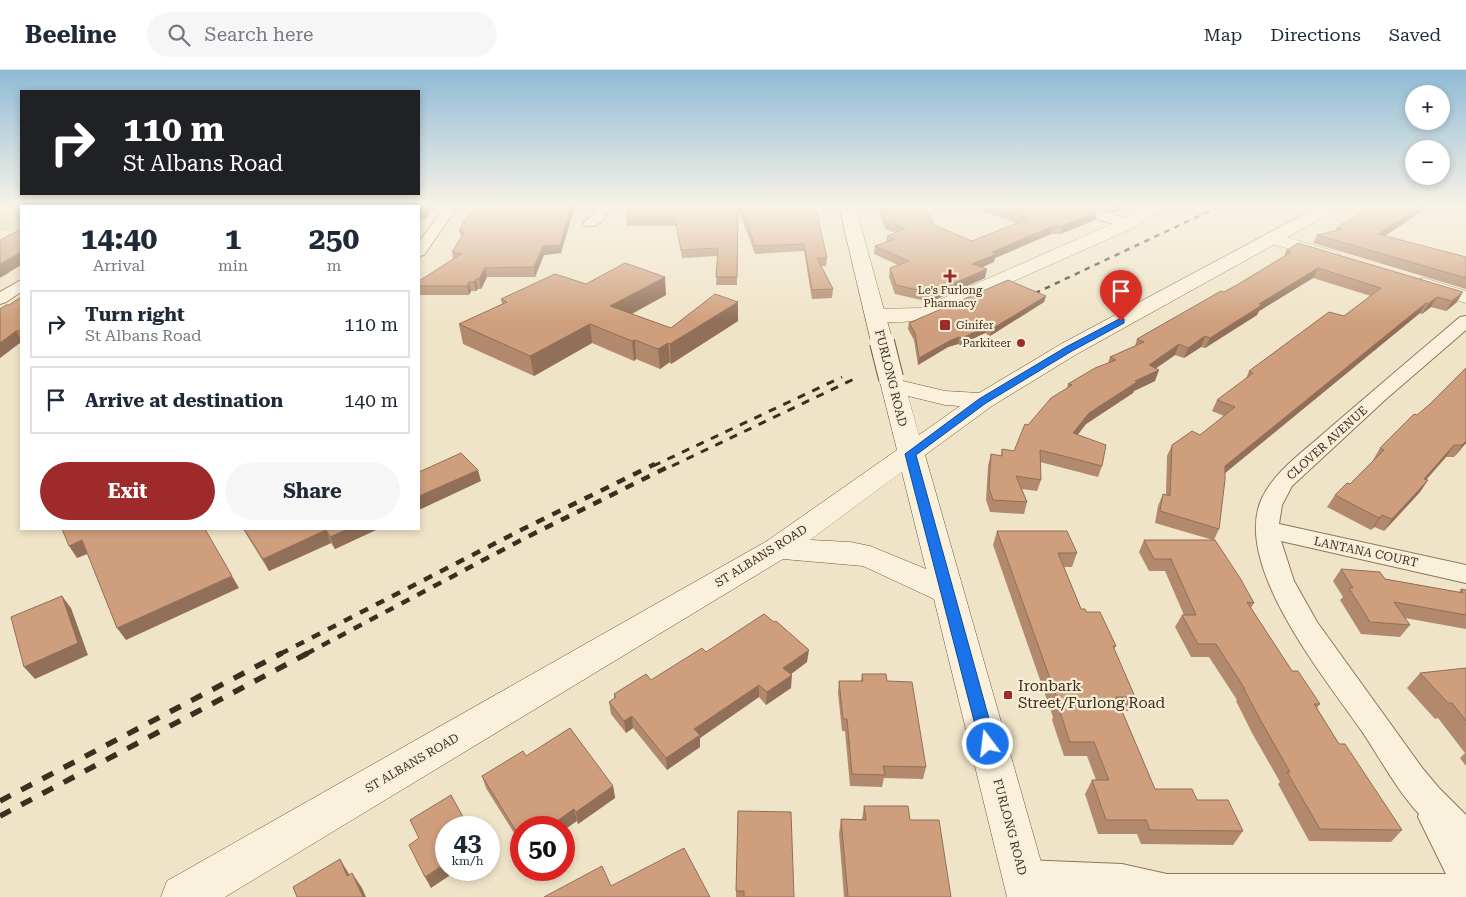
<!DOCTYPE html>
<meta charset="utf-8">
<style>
body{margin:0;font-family:"Roboto Serif",serif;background:#f6f6f7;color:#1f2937;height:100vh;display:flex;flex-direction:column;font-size:19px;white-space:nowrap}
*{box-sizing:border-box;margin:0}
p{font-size:16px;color:#747a83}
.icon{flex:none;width:28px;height:28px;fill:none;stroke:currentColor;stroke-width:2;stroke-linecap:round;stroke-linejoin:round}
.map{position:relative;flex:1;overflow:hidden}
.sheet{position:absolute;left:20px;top:135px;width:400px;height:325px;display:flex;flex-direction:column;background:#fff;border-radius:0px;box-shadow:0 2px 8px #0003}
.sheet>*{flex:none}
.guide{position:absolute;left:20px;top:20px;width:400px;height:105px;border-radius:0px;box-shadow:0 2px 8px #0003;background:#202124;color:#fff;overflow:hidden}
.tools{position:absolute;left:1405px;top:15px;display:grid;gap:10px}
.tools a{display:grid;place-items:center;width:45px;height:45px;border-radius:50%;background:#fff;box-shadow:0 2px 8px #0003;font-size:25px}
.speed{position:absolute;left:435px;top:746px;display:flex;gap:10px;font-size:25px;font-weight:700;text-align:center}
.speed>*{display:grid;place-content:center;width:65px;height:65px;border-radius:50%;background:#fff;box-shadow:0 2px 8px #0003;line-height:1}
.speed small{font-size:12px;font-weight:400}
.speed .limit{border:8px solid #d22;background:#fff;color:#111}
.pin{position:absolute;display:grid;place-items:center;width:42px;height:42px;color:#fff;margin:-51px -21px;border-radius:50% 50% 50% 0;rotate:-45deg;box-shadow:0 0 5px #0007}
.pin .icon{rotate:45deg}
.me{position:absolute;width:55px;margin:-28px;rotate:345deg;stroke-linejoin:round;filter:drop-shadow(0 0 4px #0008)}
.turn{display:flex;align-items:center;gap:18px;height:105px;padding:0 20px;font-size:22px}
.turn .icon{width:65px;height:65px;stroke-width:2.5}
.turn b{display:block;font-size:35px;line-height:42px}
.eta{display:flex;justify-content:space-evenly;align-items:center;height:85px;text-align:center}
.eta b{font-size:30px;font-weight:700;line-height:35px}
.primary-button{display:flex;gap:10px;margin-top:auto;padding:10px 20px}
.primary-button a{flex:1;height:58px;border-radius:30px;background:#9e2a2b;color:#fff;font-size:20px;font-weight:700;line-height:58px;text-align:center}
.primary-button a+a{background:#f6f6f7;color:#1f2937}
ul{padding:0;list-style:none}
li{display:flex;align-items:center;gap:15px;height:68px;margin:0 10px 8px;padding:0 10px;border:2px solid #e0e1e3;border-radius:0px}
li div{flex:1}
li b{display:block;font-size:19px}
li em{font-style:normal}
header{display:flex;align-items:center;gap:30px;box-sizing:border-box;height:70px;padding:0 25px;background:#fff;border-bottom:1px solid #e0e1e3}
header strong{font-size:24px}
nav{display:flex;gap:28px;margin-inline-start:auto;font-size:18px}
.search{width:350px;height:45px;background:#f6f6f7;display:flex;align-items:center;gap:12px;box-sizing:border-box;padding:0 18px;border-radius:28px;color:#747a83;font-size:19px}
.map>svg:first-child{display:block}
.green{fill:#c9cf9b}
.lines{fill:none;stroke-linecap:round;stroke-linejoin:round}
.minor-casing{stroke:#8d765c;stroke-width:2}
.tertiary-casing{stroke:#8d765c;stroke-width:1}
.secondary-casing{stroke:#6f573f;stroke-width:1}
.minor{fill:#faf1dc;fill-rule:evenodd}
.tertiary{fill:#faf1dc;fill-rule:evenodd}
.secondary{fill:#faf1dc;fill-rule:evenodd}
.rail-far3{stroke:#3d2e20;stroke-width:2.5;stroke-dasharray:5.5 5.5;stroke-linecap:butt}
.rail-far2{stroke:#3d2e20;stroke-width:3;stroke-dasharray:8 8;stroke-linecap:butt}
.rail-far1{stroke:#3d2e20;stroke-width:4.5;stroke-dasharray:9 9;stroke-linecap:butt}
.rail{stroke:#3d2e20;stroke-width:5.5;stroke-dasharray:12 12;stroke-linecap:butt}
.secondary-bridge-casing{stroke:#6f573f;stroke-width:26;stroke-linecap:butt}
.secondary-bridge{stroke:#faf1dc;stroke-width:24}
.wall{fill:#b2896c}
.shaded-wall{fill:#916f58}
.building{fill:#cf9f7d;stroke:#916f58}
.route{fill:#1a73e8;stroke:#114b97}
.poi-dot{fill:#9e2a2b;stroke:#f7eed8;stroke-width:2}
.labels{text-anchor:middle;stroke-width:4.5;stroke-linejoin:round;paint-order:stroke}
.far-poi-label{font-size:11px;fill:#3d2e20;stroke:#f7eed8}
.street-label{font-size:12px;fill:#3d2e20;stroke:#f7eed8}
.near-poi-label{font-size:15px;fill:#3d2e20;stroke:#f7eed8;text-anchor:start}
</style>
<header>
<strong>Beeline</strong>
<div class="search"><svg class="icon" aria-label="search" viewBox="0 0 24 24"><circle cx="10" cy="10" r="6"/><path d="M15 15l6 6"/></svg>Search here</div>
<nav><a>Map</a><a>Directions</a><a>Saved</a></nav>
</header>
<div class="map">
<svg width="1466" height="827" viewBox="0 0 1466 827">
<rect width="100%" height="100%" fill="#f0e4c8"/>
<rect class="green" x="0" y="136" width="21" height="25"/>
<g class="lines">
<defs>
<g id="minor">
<path d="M445,136H458L424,185L419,186V172Z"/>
<path d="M598,136H611C606,147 599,159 585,156L583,153L594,144Z"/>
<path d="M1066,136H1087L1132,151L1134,154L1127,158L1122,157L1067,139Z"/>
<path d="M21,210V222L6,232L0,234V222Z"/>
<path d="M1466,246V260L1386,329L1292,416L1282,435L1279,454L1466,495V513L1281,471L1294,511L1317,552L1423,699L1439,718L1466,745V827H1049L1024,826L1011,821L1006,808L1011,795L1024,790L1122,794L1167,804H1446L1418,747L1419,744C1396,719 1380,688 1361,660C1325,608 1231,494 1262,428C1275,401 1302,383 1324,363C1369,324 1414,286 1460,247Z"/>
</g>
<g id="tertiary">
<path d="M1148,136H1169L1133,158L935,246C914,252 889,255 868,249L865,245L868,241L875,239L921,238L1121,150Z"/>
<path d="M1275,164L1337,182L1340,186L1337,190L1331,191L1269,173L1266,169L1269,165Z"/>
<path d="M1424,208L1466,221V233L1417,218L1414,214L1417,210Z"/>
</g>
<g id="secondary">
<path d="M839,136H855L893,272L890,277L882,278L874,277L871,272Z"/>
<path d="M1319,136H1340L1338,139L1077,284L992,336L925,385L1051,827H1007L934,529L863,496L783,489L225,827H161L167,811L767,471L897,380L879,308L883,303L891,301L899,303L903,311L945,321L979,323L1061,274ZM908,326L945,335L960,336L919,365ZM902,402L926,499L870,476L850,472L810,470Z"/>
</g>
</defs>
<use href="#minor" class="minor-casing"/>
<use href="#tertiary" class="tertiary-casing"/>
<use href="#secondary" class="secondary-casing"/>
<use href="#minor" class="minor"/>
<use href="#tertiary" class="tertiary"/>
<use href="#secondary" class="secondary"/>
<path class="rail-far3" d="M1025,228L1220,136"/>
<g class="rail-far2">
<path d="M653,396L842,307"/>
<path d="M672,396L854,309"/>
</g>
<g class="rail-far1">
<path d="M280,584L523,459L655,394"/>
<path d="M306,584L525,468L674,394"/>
</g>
<g class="rail">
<path d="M0,731L282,583"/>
<path d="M0,746L308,583"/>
</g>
<defs>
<path id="secondary-bridge" d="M882,272L891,308"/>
</defs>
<use href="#secondary-bridge" class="secondary-bridge-casing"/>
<use href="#secondary-bridge" class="secondary-bridge"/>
</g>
<g class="wall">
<path d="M419,136H435L426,149H419Z"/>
<path d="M474,136L561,183L544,185L535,207H487L481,219H478L476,221H471L469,225H419V211L453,189L452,182L461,168L459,160Z"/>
<path d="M629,136H812L827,188L826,196H821L833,219L832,228L812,229L804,181L755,184L738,138L737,215H716L718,186L682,188L676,156H627L626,148Z"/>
<path d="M878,136H924L934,155L972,171L1016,153L969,136H1079L1095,150L1060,164H1051L995,188L994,192L982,197L985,208L930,232L895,224L889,207L890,198L898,195L874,184L875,176L886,172L887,166L895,163L885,159L878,139Z"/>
<path d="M1094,136H1129L1114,143Z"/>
<path d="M1430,136L1385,166L1466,187V219L1313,173L1317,165L1335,161L1337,157Z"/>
<path d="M1286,181L1457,232L1446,241L1431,237L1422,244L1420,243L1225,403L1219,459L1214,470L1254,533L1251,538L1292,601L1320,634L1317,638L1339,674L1402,760L1391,772L1309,771L1278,714L1280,712L1252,663L1236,631L1237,630L1209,587H1191L1175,557L1182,545H1184L1165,501H1149L1139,482L1144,470H1213L1155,453L1158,436L1163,424H1166L1167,386L1172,375L1200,365L1224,346L1212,341L1217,330L1246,309L1249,301L1344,246L1371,226L1313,208L1259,241L1257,245L1205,278L1201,277L1184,288L1175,285L1156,298L1155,311L1134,321L1133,323L1086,354L1077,365L1102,396L1098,407L1040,392L1041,410L1037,421L1022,419L1027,432L1024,444L990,442L986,430L988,396L991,384L1001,386L1002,379L1014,381L1028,355L1067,318L1068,314L1108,293L1110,287L1135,276L1137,269L1237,215L1284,187Z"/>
<path d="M586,214L666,225L632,244L671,258L738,251L671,294L670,292L660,299L636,289L634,291L592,273L534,306L463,274L459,254L502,234L501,229Z"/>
<path d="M1046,226L1044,232L990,266L985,263L960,275L958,274L948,277L918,295L914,270L908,259L909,253Z"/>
<path d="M21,227V272L0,288V239L9,235Z"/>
<path d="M1466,373L1454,387H1446L1426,410H1428L1420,422L1384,461L1374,457L1371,460L1327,437L1335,425L1350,414L1374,390H1373L1380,378Z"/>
<path d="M243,459H378L335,479L331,473L269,501Z"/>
<path d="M997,461L1077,483L1072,497H1064L1081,539L1086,542L1116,576L1114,579L1135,627L1128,641H1122L1155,719L1197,730L1243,761L1233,775L1141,774L1137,764H1098L1085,724L1092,710H1096L1087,686H1064L1052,650L1053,647L993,475Z"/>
<path d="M1341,499L1385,509L1459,522L1461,519L1466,520V559L1405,548L1410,555L1400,567L1361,564L1340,530L1343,527L1333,511Z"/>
<path d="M706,582L807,592L791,604V618L766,635L759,627L700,668V677L667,700L633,658L626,663L611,644L609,632L614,629V624L651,610Z"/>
<path d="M1466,598V696L1460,688L1465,683L1438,648L1435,649L1407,618L1420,603Z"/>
<path d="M862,604L887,611L926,697L923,709L884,708L882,717L850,716L845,661H842L838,623L839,611H861Z"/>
<path d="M526,686L613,716L615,728L578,754L577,751L521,758V774L486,718L482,706Z"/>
<path d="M864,736L910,750L951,827H844L839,764L841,749H862Z"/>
<path d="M738,741L794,827H736Z"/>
</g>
<g class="shaded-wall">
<path d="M429,136H435L426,149L424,142Z"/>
<path d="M571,136H575L561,183L544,185L535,207L534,197L543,176Z"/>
<path d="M1116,136H1129L1114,143Z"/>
<path d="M1422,136H1430L1374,173L1378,164Z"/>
<path d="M1097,142L1095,150L1060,164L1062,156Z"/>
<path d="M1053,156L1051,164L995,188L994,192L971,202L972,194L992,182Z"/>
<path d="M21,182V195L0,208V194Z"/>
<path d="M485,198L487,207L481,219L479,209Z"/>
<path d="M1318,198L1313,208L1259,241L1257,245L1205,278L1210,268L1259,234Z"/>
<path d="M987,199L985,208L930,232L931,223Z"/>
<path d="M665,207L666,225L612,254L610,236Z"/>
<path d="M476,209L478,219L476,221L474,212Z"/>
<path d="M469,212L471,221L469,225L467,216Z"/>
<path d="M1463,222L1457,232L1446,241L1452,231Z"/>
<path d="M1046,226L1044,232L990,266L992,259Z"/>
<path d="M1437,227L1431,237L1422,244L1428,234Z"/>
<path d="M738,232V251L671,294L670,274Z"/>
<path d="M1426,233L1420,243L1219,408L1225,396Z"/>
<path d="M590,254L592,273L534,306L530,286Z"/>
<path d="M986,257L985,263L960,275L962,268Z"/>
<path d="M16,261L21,270V272L0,288V273Z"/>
<path d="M1205,266L1201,277L1184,288L1188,278Z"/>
<path d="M959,267L958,274L948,277L918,295L919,288L949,271Z"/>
<path d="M635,270L636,289L634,291L632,271Z"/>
<path d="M668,273L670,292L660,299L658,279Z"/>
<path d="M1179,274L1175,285L1145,306L1149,295Z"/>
<path d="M1159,300L1155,311L1134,321L1133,323L1086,354L1070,375L1073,363L1089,343L1135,311Z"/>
<path d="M1466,371V373L1454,387L1462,375Z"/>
<path d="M1454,375L1446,387L1416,421L1424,409Z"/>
<path d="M478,400L481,411L419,440V426Z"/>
<path d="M1428,410L1420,422L1384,461L1392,449Z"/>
<path d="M1382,445L1374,457L1371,460L1379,448Z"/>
<path d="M348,459H378L335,479L330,467Z"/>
<path d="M326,460L331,473L269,501L263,489Z"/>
<path d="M82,470L90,483L77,488L69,476Z"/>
<path d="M232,506L239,518L126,570L117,558Z"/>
<path d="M62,526L71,538L88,585L35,609L24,597Z"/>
<path d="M809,580L807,592L783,610V598Z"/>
<path d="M792,605L791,618L766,635L767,622Z"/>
<path d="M759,615V627L700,668V677L667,700L666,688L694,659Z"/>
<path d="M632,646L633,658L626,663L624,651Z"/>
<path d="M613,716L615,728L578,754L576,742Z"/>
<path d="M574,739L577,751L564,760V758H547Z"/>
<path d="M340,789L349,804L357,821L347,806Z"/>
<path d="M446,793V800H458L431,818L425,807Z"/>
<path d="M352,803L362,818L366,827H363Z"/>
</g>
<g class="building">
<path d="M419,136H429L424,142H419Z"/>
<path d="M474,136H571L560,175L543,176L534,197L485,198L479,209H476L474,212H469L467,216H419V211L461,184L452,182L465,162H460L462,160H459Z"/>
<path d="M629,136H738L737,207H716L718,178L681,180L675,148H626Z"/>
<path d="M741,136H812L816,139L827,188H817L833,219L812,220L804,174L755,176Z"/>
<path d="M881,136H924L934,155L972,171L1027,149L992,136H1079L1097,142L1062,156H1053L992,182L996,184L972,194L987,199L931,223L896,215L890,198L909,191L875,176L895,169L887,166L906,159L886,151Z"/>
<path d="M1373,136H1422L1378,164L1466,187V208L1317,165L1342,159L1337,157Z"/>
<path d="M21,159V182L0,194V170Z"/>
<path d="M1298,173L1463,222L1452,231L1437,227L1428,234L1426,233L1225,396V410L1219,459L1160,441L1163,424L1170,426L1172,375L1192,361L1200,365L1235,337L1217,330L1253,303L1249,301L1329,242L1344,246L1381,218L1318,198L1259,234L1262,235L1210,268L1205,266L1188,278L1179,274L1149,295L1159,300L1135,311L1137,312L1089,343L1073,363L1106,375L1102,396L1040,380L1041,410L1016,406L1027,432L993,430L989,418L991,384L1002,386V379L1014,381L1025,354L1028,355L1051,328L1072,315L1068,314L1095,298L1116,290L1110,287L1144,272L1137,269L1221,221L1224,222L1237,215L1291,182L1286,181Z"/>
<path d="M625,193L665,207L610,236L671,258L715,224L738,232L670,274L668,273L658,279L635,270L632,271L590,254L530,286L459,254L507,232L501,229L555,204L586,214Z"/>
<path d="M1008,210L1046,226L992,259L986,257L962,268L959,267L949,271L919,288L915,263L909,253Z"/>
<path d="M21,227V261H16L0,273V239L6,235H9Z"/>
<path d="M1466,298V371L1462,375H1454L1424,409L1428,410L1392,449L1382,445L1379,448L1335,425L1347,413L1350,414L1384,380L1380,378L1414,344L1417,345L1430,334Z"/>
<path d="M461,383L478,400L419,426V402Z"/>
<path d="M62,459H205L232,506L117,558L82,470L69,476Z"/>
<path d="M244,459H348L330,467L326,460L263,489Z"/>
<path d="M997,461H1067L1077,483H1058L1081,539H1085L1086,542H1100L1116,576H1113L1135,627H1116L1155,719H1192L1197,730H1228L1243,761L1150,760L1146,750H1106L1092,710H1109L1094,672H1070L1058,636H1060Z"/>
<path d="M1144,470H1215L1240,508L1254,533L1247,532L1292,601H1298L1320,634H1314L1339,674H1345L1402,760L1320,759L1287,702H1290L1261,651L1244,619H1245L1216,574H1198L1182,545H1196L1171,489H1154Z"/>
<path d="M1341,499L1380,502L1385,509L1463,523L1461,519L1466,520V545L1394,532L1410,555L1370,552L1349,518H1353Z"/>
<path d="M62,526L78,573L24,597L11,547Z"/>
<path d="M764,544L774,552L776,551L809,580L783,598L792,605L767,622L759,615L694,659L700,665L666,688L632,646L624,651L609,632L616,627L614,624L646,604L651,610L702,578L706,582Z"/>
<path d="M1466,598V651L1452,633H1448L1420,603Z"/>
<path d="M862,604H886L887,611L912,612L926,697L883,696L885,705L852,704L847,649H843L839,611H863Z"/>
<path d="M570,658L613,716L576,742L574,739L547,758H521V769L482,706L523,681L526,686Z"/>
<path d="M451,725L469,758H446V793L425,807L409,775L419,768L410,750Z"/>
<path d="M864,736H908L910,750H939L951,827H848L841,749L866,750Z"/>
<path d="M738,741L791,742L794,827H744V821H736Z"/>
<path d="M684,778L710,827H544L602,796L611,816Z"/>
<path d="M340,789L347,806L352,803L363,827H297L293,817Z"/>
</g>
<linearGradient id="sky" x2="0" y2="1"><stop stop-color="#8fbad6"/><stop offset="0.54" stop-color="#f8f3e6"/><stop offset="1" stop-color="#f8f3e6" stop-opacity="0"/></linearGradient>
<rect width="1466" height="252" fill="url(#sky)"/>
<path class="route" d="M1121,248L1124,249V253L1072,281L986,333L916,385L996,674L993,679L988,681L982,679L980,674L905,384L979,329L1066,277Z"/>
<g class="poi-dot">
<path d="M947.5 198.5h5v5h5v5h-5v5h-5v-5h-5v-5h5z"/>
<rect x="939" y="249" width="12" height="12" rx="2.5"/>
<circle cx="1021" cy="273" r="5"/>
<rect x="1003" y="620" width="10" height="10" rx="2.5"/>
</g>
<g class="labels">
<g class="far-poi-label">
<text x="950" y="224">Le’s Furlong<tspan x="950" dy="13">Pharmacy</tspan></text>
<text x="956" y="259" text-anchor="start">Ginifer</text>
<text x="1011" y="277" text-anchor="end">Parkiteer</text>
</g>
<g class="street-label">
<text transform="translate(891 308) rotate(76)" y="4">FURLONG ROAD</text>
<text transform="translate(1327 373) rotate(-42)" y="4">CLOVER AVENUE</text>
<text transform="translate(1366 482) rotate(12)" y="4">LANTANA COURT</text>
<text transform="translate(761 486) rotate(-32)" y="4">ST ALBANS ROAD</text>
<text transform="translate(412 693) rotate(-30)" y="4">ST ALBANS ROAD</text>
<text transform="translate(1010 757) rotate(75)" y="4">FURLONG ROAD</text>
</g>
<g class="near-poi-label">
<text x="1018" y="621">Ironbark<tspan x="1018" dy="17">Street/Furlong Road</tspan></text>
</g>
</g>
</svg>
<div class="tools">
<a>+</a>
<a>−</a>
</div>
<div class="speed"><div>43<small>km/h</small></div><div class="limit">50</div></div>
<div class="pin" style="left:1121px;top:251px;background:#d93025"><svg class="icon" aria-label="arrive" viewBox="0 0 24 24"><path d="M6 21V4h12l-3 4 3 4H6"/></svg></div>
<svg class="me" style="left:988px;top:674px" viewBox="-20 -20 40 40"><circle r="17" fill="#1a73e8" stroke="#fff" stroke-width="3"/><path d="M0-11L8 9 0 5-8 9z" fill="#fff"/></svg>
<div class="guide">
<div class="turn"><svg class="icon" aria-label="right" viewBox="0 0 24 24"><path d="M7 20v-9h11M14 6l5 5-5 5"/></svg><div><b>110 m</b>St Albans Road</div></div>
</div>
<section class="sheet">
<div class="eta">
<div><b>14:40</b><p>Arrival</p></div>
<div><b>1</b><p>min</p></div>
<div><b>250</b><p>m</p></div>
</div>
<ul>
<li><svg class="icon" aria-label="right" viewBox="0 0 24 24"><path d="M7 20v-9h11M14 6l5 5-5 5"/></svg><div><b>Turn right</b><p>St Albans Road</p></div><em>110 m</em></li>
<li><svg class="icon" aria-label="arrive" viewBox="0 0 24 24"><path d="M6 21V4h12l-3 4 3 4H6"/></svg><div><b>Arrive at destination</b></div><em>140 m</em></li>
</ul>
<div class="primary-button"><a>Exit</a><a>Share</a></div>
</section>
</div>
